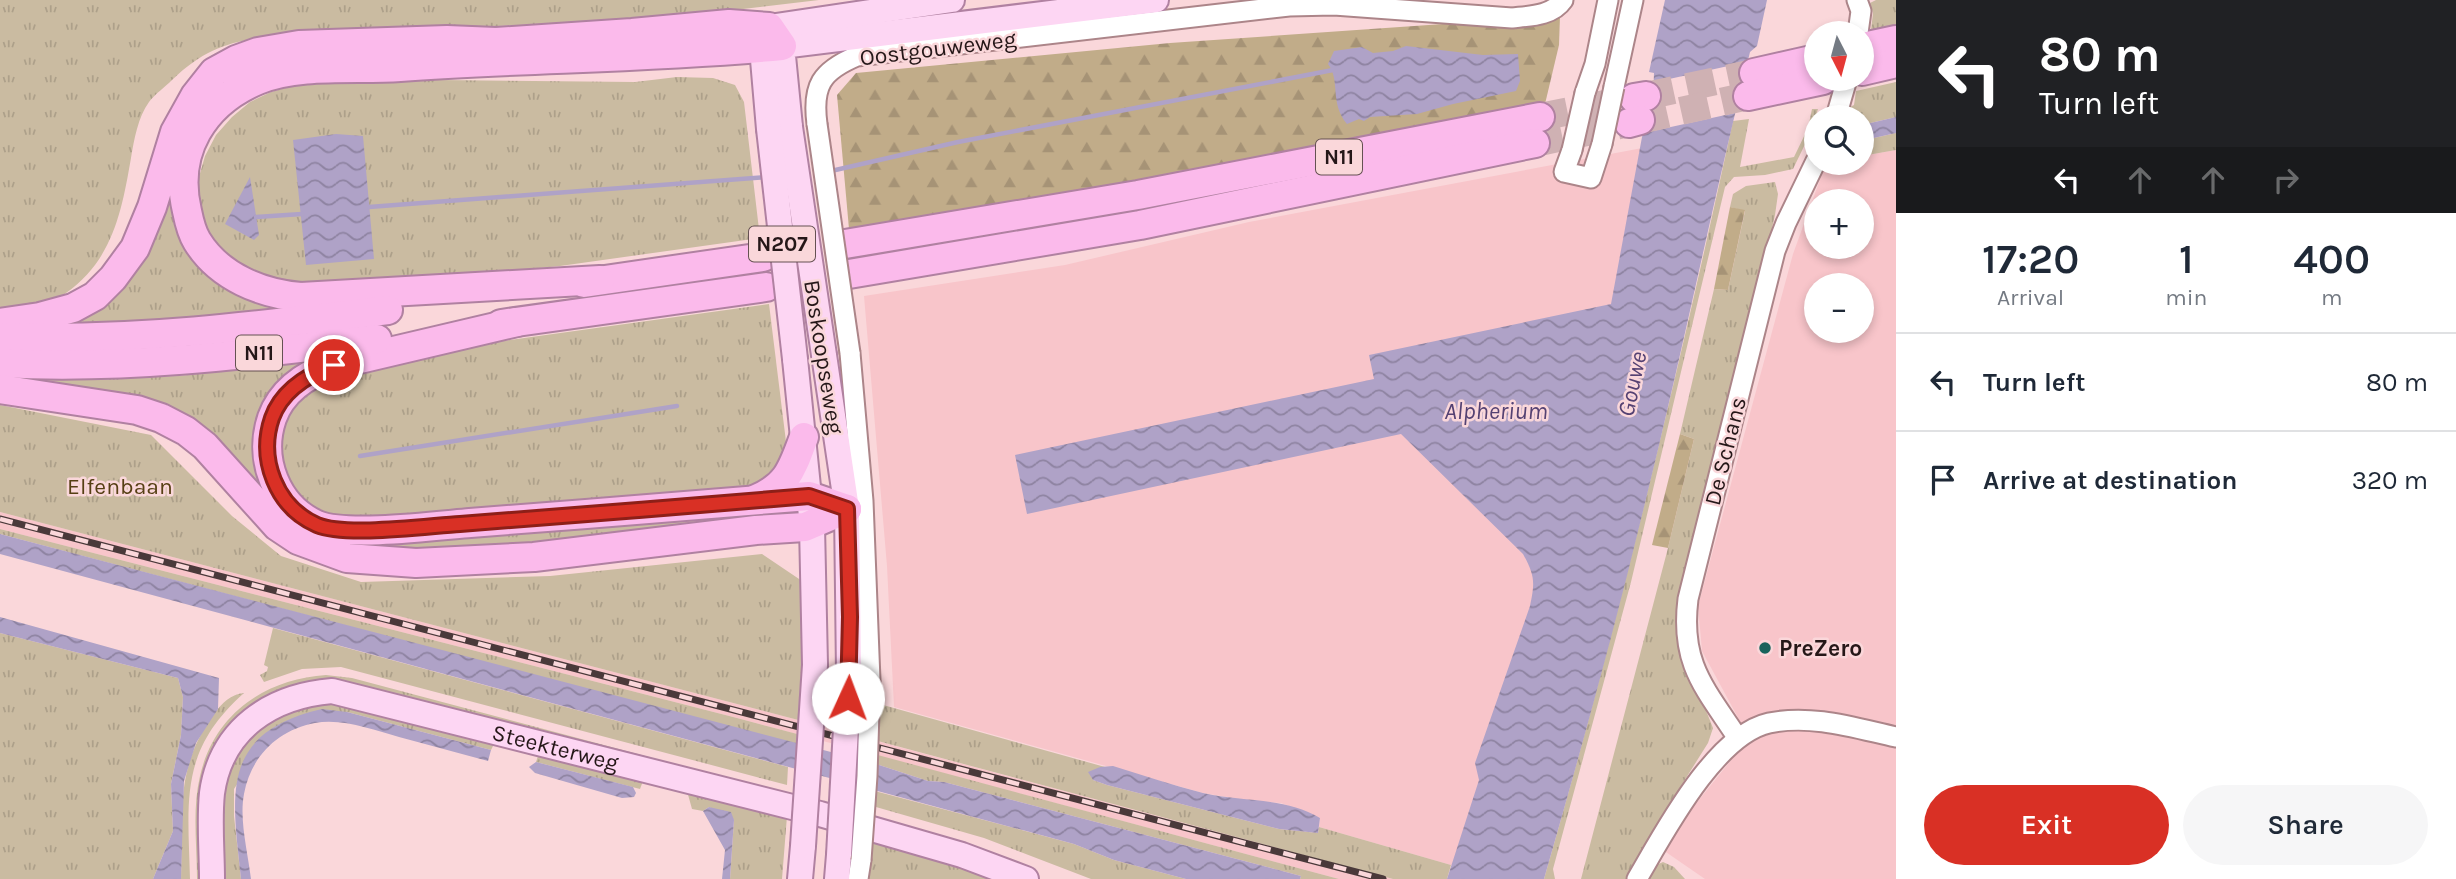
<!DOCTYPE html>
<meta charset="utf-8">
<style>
body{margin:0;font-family:Karla,sans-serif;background:#f6f6f7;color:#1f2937;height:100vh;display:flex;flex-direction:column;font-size:26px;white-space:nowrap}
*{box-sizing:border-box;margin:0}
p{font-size:23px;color:#747a83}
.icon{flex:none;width:38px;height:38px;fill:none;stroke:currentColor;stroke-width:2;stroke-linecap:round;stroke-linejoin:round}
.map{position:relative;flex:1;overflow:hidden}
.sheet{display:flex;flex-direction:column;background:#fff;width:560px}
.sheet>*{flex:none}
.guide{background:#202124;color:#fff;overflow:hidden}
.needle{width:46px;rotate:174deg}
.controls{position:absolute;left:1804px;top:21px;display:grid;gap:14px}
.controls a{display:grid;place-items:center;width:70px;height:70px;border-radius:50%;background:#fff;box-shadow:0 4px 10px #0003;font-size:35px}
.pin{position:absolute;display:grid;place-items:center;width:60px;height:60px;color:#fff;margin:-30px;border:4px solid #fff;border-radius:50%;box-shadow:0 2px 7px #0007}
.me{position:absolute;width:77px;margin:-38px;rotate:2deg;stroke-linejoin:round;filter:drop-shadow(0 0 5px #0008)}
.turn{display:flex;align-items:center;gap:24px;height:147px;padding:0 28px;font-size:32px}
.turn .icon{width:91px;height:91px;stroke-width:2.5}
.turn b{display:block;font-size:49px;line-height:60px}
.lanes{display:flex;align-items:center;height:66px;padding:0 28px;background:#0003;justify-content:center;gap:35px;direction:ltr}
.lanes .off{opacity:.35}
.eta{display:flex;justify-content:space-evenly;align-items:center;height:119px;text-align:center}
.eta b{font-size:42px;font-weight:600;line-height:49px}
.button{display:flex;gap:14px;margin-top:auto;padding:14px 28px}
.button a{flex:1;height:80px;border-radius:42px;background:#d93025;color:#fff;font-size:28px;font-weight:600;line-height:80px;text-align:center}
.button a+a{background:#f6f6f7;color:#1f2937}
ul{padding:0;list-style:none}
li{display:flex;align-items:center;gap:21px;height:98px;padding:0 28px;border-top:2px solid #e0e1e3}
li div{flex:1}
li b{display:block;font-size:26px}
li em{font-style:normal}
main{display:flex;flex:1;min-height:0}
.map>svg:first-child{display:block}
.built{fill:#f8c5ca;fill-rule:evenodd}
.grass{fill:url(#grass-tufts)}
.forest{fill:url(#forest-firs)}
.water{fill:url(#water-waves)}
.pier{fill:#fad7da}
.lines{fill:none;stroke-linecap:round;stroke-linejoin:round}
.stream{stroke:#afa2c7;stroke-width:4.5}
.highway-tunnel{stroke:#cfb1b3;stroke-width:28;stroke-dasharray:28 14;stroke-linecap:butt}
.minor-casing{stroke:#ac8589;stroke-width:23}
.major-casing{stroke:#b081a1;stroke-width:28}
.highway-casing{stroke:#b081a1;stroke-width:32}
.minor{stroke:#fff;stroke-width:19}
.major{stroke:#fdd6f3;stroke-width:24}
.highway{stroke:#fbbaeb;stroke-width:28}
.rail-casing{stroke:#4a393a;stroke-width:7}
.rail{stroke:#fad7da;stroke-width:4.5;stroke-dasharray:13;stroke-linecap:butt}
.minor-bridge-casing{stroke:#ac8589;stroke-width:23;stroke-linecap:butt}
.major-bridge-casing{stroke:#b081a1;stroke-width:28;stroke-linecap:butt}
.minor-bridge{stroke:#fff;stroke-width:19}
.major-bridge{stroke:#fdd6f3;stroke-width:24}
.route-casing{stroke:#8d1f18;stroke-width:18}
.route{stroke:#d93025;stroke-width:12}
.poi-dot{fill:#18635c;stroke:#fad7da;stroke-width:2.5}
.labels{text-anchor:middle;stroke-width:5;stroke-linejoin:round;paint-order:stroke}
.shield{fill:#fad7da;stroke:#655152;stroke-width:2}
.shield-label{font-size:21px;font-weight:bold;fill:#251718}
.street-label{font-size:23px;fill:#251718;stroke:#fad7da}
.park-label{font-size:23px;fill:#563f14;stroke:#fad7da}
.poi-label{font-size:23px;font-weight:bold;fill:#251718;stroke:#fad7da;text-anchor:start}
.water-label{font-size:24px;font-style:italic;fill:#544172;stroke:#fad7da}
</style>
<main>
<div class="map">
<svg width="1896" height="879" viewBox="0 0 1896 879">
<defs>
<pattern id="grass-tufts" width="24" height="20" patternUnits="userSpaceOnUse" patternTransform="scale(1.75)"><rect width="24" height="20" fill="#cabba1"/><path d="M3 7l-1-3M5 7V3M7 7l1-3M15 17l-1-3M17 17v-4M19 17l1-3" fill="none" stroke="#ada08a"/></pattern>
<pattern id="forest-firs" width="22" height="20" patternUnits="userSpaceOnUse" patternTransform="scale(1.75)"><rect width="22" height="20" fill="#c1ac89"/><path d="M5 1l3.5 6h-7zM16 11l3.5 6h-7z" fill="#a69376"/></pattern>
<pattern id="water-waves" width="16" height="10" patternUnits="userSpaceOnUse" patternTransform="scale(1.75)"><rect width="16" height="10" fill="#afa2c7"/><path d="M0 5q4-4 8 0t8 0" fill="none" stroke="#8e83a1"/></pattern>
</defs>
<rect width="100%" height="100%" fill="#fad7da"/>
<g class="built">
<path d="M1653,146L1621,303L1458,867L1319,827L1320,818L1281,803L1250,801L1203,793L894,707L887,566L864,296L1065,265L1249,222Z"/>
<path d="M1896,150V879H1705L1660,848L1749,738L1702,651L1698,606L1793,254L1826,163H1862V156ZM1816,201H1862V247H1816ZM1816,285H1862V331H1816Z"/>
<path d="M0,512L802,721L1393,879H1339L737,718L0,529Z"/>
</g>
<g class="grass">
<path d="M0,0H819L660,19L288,35C239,39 209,44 172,80C165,87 155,94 149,102C138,117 134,140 131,158C122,210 113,260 66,293C49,306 21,308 0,313Z"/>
<path d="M1876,0H1896V31L1892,25L1871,30L1873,13L1870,3Z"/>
<path d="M371,54L372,63C333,65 288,60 251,77C164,116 154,238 238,287C262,300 290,303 316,302V308L124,327L76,328L74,313C99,300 119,286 135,262C176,200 167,93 248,64C284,51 334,55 371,54Z"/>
<path d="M677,77L713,78L735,85L744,102L760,238L560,266L314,290L235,267L205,231L196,196L197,184L205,156L216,135L232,117L250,102L271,92L299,84L344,79L635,82Z"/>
<path d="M1896,82V117L1862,125V117H1846L1850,107L1854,105L1856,91Z"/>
<path d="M1812,109H1818L1810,134L1793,169L1765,175L1734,177L1725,187L1631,582L1553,869L1555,879H1544C1616,629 1678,376 1733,121L1749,119L1740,167L1794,157L1808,128Z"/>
<path d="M1862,126L1865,140L1896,133V150L1862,156Z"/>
<path d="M1775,182L1778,194L1775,215L1679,640L1686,675L1705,708L1713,728L1708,743L1664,813L1631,879H1581L1668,548L1694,439L1680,434L1714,289L1728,290L1745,211L1730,207L1733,194L1746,186Z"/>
<path d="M769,304L788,458L759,491L377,522L321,519L286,491L277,419L331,370L460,347Z"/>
<path d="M329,358L268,411L296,519L754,511L755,519L452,558L313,541L211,445L0,375L52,378L179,376Z"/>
<path d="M0,405L151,435L232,516L281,556L361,582L550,576L762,554L805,583L802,721L0,512Z"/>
<path d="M0,529L737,718L801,735L798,745L0,534Z"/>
<path d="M273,628L788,767L787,785L341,667L302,669L264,682L260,675L267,671L268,667L264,665Z"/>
<path d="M0,633L178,678L183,697L181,735L171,784L173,831L153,879H0Z"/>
<path d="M326,675L352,678L649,757L646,763L347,685L239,719L204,879H197C197,846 192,809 200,776C214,714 265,679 326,675Z"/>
<path d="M244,693C179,751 188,800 190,879H181C183,816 174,768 214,714C222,703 231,694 244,693Z"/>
<path d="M330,701L495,742L491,750L347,712L274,728L234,789V816L241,879H224C223,815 211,752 278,715C293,707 314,705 330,701Z"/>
<path d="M876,703L1105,767H1100L1093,780L1107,785L1279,829L1318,833L1319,827L1451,865L1447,879H1393L874,740Z"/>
<path d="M539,753L643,781L640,789L536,762Z"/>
<path d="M874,754L1339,879H1300L1301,876L944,782L928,781L873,763Z"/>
<path d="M871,790L1074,844L1114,860L1186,879H1091L984,838L869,805Z"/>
<path d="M687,791L787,816L782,879H730L734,820L709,807L703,811L692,809Z"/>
<path d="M871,842C911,854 953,863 992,879H866Z"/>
<path d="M1663,862L1674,867L1685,879H1646L1654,866Z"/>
</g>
<g class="forest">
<path d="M1560,16L1559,45L1545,104L1075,193L849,229L837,95L856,73L1170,43Z"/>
<path d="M1730,207L1745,210L1728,290L1714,289Z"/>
<path d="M1680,434L1694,439L1668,548L1652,545Z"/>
</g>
<g class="water">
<path d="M1665,0H1767L1757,46L1750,52C1712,205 1681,359 1643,511C1613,635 1579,757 1544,879H1447L1479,780L1475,763L1530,606C1535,582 1535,576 1523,554L1401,434L1027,514L1015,455L1374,379L1369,355L1611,304L1642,137L1653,100L1654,73L1649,72Z"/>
<path d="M1406,46L1483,55L1518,54L1520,81L1516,91L1453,104L1417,114L1370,117L1364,121L1359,119L1347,124C1329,102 1341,81 1328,64L1334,51L1362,47L1373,53L1393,51Z"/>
<path d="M1896,117V133L1865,140L1862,125Z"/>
<path d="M336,134L363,136L374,259L306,265L293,140Z"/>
<path d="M250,177L259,235L254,240L225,224Z"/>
<path d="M0,534L873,763L928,781L944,782L1301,876L1300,879H1186L1114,860L1074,844L0,554Z"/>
<path d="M0,617L219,678L218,709L196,743L184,781L181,879H153L173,831L171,784L181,735L183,697L178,678L0,633Z"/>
<path d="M322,709L347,712L491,750L488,761C458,753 429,745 399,737C373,730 343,718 315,723C278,730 251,756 244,794C239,820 248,853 251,879H241C232,794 219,733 322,709Z"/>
<path d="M536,762L633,787L636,793L634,797L622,798L535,773L529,767Z"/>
<path d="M1113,766C1143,775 1172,785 1203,793C1242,802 1285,797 1320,818L1318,833L1279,829L1107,785L1093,780L1088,772L1100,767Z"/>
<path d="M709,807L731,812L734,820L730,879H722L725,850L703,811Z"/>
</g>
<path class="pier" d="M1751,61L1739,112L1639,134L1650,99L1651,83Z"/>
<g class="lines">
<g class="stream">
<path d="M831,171L958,142L1333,70"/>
<path d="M369,207L766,177"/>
<path d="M256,217L302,214"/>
<path d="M360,456L677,406"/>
</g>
<g class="highway-tunnel">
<path d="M1646,96L1754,73"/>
<path d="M1540,117L1634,98"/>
<path d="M1640,120L1748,96"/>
<path d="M1535,143L1629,123"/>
</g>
<defs>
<g id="minor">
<path d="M1857,0L1861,11L1858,33"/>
<path d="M1614,87L1633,0"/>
<path d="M1585,93L1595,64L1608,0"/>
<path d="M1836,117L1847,79"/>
<path d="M817,124C812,86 821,71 857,56L1289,6L1334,5L1512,18C1530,16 1552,16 1563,0"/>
<path d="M1572,150L1564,172L1591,178L1602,144"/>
<path d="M850,353L863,501L870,680"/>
<path d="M1737,737C1704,687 1680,663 1688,599L1775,251L1786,223L1816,161"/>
<path d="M858,879L861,860"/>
<path d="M1637,879C1664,833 1715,735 1769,723C1812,714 1855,728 1896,737"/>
</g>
<g id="major">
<path d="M790,127L782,46L1156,0"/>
<path d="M769,129L762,48L769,27L952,0"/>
<path d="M824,355L847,509L849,674"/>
<path d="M795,359L812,526L815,665"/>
<path id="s1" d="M212,879C212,851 209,821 212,793C221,729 271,696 332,691L820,814L962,855L1026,879"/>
<path d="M800,879L803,846"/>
<path d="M837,879L839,855"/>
</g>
<g id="highway">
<path d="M1868,46L1896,40"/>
<path d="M1862,71L1896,63"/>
<path d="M1754,73L1816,59"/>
<path d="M1748,96L1823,80"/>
<path d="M1634,98L1646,96"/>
<path d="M1629,123L1640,120"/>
<path d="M845,244L1138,195L1540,117"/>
<path d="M849,274L1140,225L1535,143"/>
<path d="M584,283L763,257"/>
<path d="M517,322L334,365C307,374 282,390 272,418C258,459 276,507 317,525C347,537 435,526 470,523C583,514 696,506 809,496L847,509"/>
<path d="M0,323L40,317L73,308L95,296L113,278L135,248L152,207L175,132L195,96L214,72L236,60L258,52L299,45L447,40L496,42L632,33L729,24L769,27L782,46C655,58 527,58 400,67C356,70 299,63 258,80C203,103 173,152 187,211C189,221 192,233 197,241C219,277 262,294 301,297L600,280"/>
<path d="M501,324L766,287"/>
<path d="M0,337C130,342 259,326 388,310"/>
<path d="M0,363C126,370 252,354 377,339"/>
<path d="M0,389L137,410L161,418L186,431L205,446L277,526L298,540L347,558L416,563L534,557L756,530L805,527L847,509"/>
<path d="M754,500C788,486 792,469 804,437"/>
</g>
</defs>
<use href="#minor" class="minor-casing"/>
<use href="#major" class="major-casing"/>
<use href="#highway" class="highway-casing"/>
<use href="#minor" class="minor"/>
<use href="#major" class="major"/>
<use href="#highway" class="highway"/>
<defs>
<path id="rail" d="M0,519L1383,879"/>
</defs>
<use href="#rail" class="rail-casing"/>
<use href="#rail" class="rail"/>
<defs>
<g id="minor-bridge">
<path d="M817,124L850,353"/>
<path d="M1602,144L1614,87"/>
<path d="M1572,150L1585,93"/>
<path d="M861,860L867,776L870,680"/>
</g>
<g id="major-bridge">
<path d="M790,127L824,355"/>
<path d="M769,129L795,359"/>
<path d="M803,846L815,665"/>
<path d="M839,855L849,674"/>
</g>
</defs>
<use href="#minor-bridge" class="minor-bridge-casing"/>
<use href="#major-bridge" class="major-bridge-casing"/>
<use href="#minor-bridge" class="minor-bridge"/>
<use href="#major-bridge" class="major-bridge"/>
</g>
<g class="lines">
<defs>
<path id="route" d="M334,365C307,375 282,390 272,418C258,459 276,507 317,525C346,537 427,526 460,524C576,515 693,506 809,496L847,509L850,617L848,698"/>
</defs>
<use href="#route" class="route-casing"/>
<use href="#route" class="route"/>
</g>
<circle class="poi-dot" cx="1765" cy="648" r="7"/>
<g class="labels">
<g class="shield">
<rect x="1316" y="139.5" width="46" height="35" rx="5"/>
<rect x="749" y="226.5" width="66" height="35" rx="5"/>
<rect x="236" y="335.5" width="46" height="35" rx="5"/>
</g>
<g class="shield-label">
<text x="1339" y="164">N11</text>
<text x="782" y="251">N207</text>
<text x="259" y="360">N11</text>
</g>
<g class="street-label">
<text transform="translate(938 48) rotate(-7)" y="8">Oostgouweweg</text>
<text transform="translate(824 357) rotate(81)" y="8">Boskoopseweg</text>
<text transform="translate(1725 451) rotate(-76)" y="8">De Schans</text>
<text dy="8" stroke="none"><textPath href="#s1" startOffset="488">Steekterweg</textPath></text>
</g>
<g class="park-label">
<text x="120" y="494">Elfenbaan</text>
</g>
<g class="poi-label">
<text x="1779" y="656">PreZero</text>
</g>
<g class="water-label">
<text transform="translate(1632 384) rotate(-78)" y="8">Gouwe</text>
<text x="1496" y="419">Alpherium</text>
</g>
</g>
</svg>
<div class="controls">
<a><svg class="needle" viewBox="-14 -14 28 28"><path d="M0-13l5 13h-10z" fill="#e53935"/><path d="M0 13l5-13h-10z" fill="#747a83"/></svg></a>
<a><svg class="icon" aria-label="search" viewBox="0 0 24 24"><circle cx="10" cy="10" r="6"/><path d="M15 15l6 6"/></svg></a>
<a>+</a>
<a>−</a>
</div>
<div class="pin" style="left:334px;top:365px;background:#d93025"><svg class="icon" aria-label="arrive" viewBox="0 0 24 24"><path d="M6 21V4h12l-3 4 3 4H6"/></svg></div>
<svg class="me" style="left:848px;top:698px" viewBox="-20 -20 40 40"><circle r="19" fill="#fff"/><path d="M0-13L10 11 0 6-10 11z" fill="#d93025"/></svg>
</div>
<section class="sheet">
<div class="guide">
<div class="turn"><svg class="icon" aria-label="left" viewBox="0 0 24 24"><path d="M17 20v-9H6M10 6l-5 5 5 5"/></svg><div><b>80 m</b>Turn left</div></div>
<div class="lanes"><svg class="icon" aria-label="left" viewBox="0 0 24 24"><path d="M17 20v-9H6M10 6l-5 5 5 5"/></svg><svg class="icon off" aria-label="ahead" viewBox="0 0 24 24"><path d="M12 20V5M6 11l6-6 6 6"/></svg><svg class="icon off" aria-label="ahead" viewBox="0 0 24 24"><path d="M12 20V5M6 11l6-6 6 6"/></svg><svg class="icon off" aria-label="right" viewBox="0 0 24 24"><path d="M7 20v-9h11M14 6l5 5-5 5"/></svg></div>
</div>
<div class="eta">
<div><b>17:20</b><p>Arrival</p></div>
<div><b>1</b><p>min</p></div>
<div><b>400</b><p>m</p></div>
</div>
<ul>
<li><svg class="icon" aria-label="left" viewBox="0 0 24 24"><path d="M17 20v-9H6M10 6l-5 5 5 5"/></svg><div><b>Turn left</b></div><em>80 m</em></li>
<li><svg class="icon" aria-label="arrive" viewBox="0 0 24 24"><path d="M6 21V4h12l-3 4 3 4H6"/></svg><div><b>Arrive at destination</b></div><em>320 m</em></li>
</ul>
<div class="button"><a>Exit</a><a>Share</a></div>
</section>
</main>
